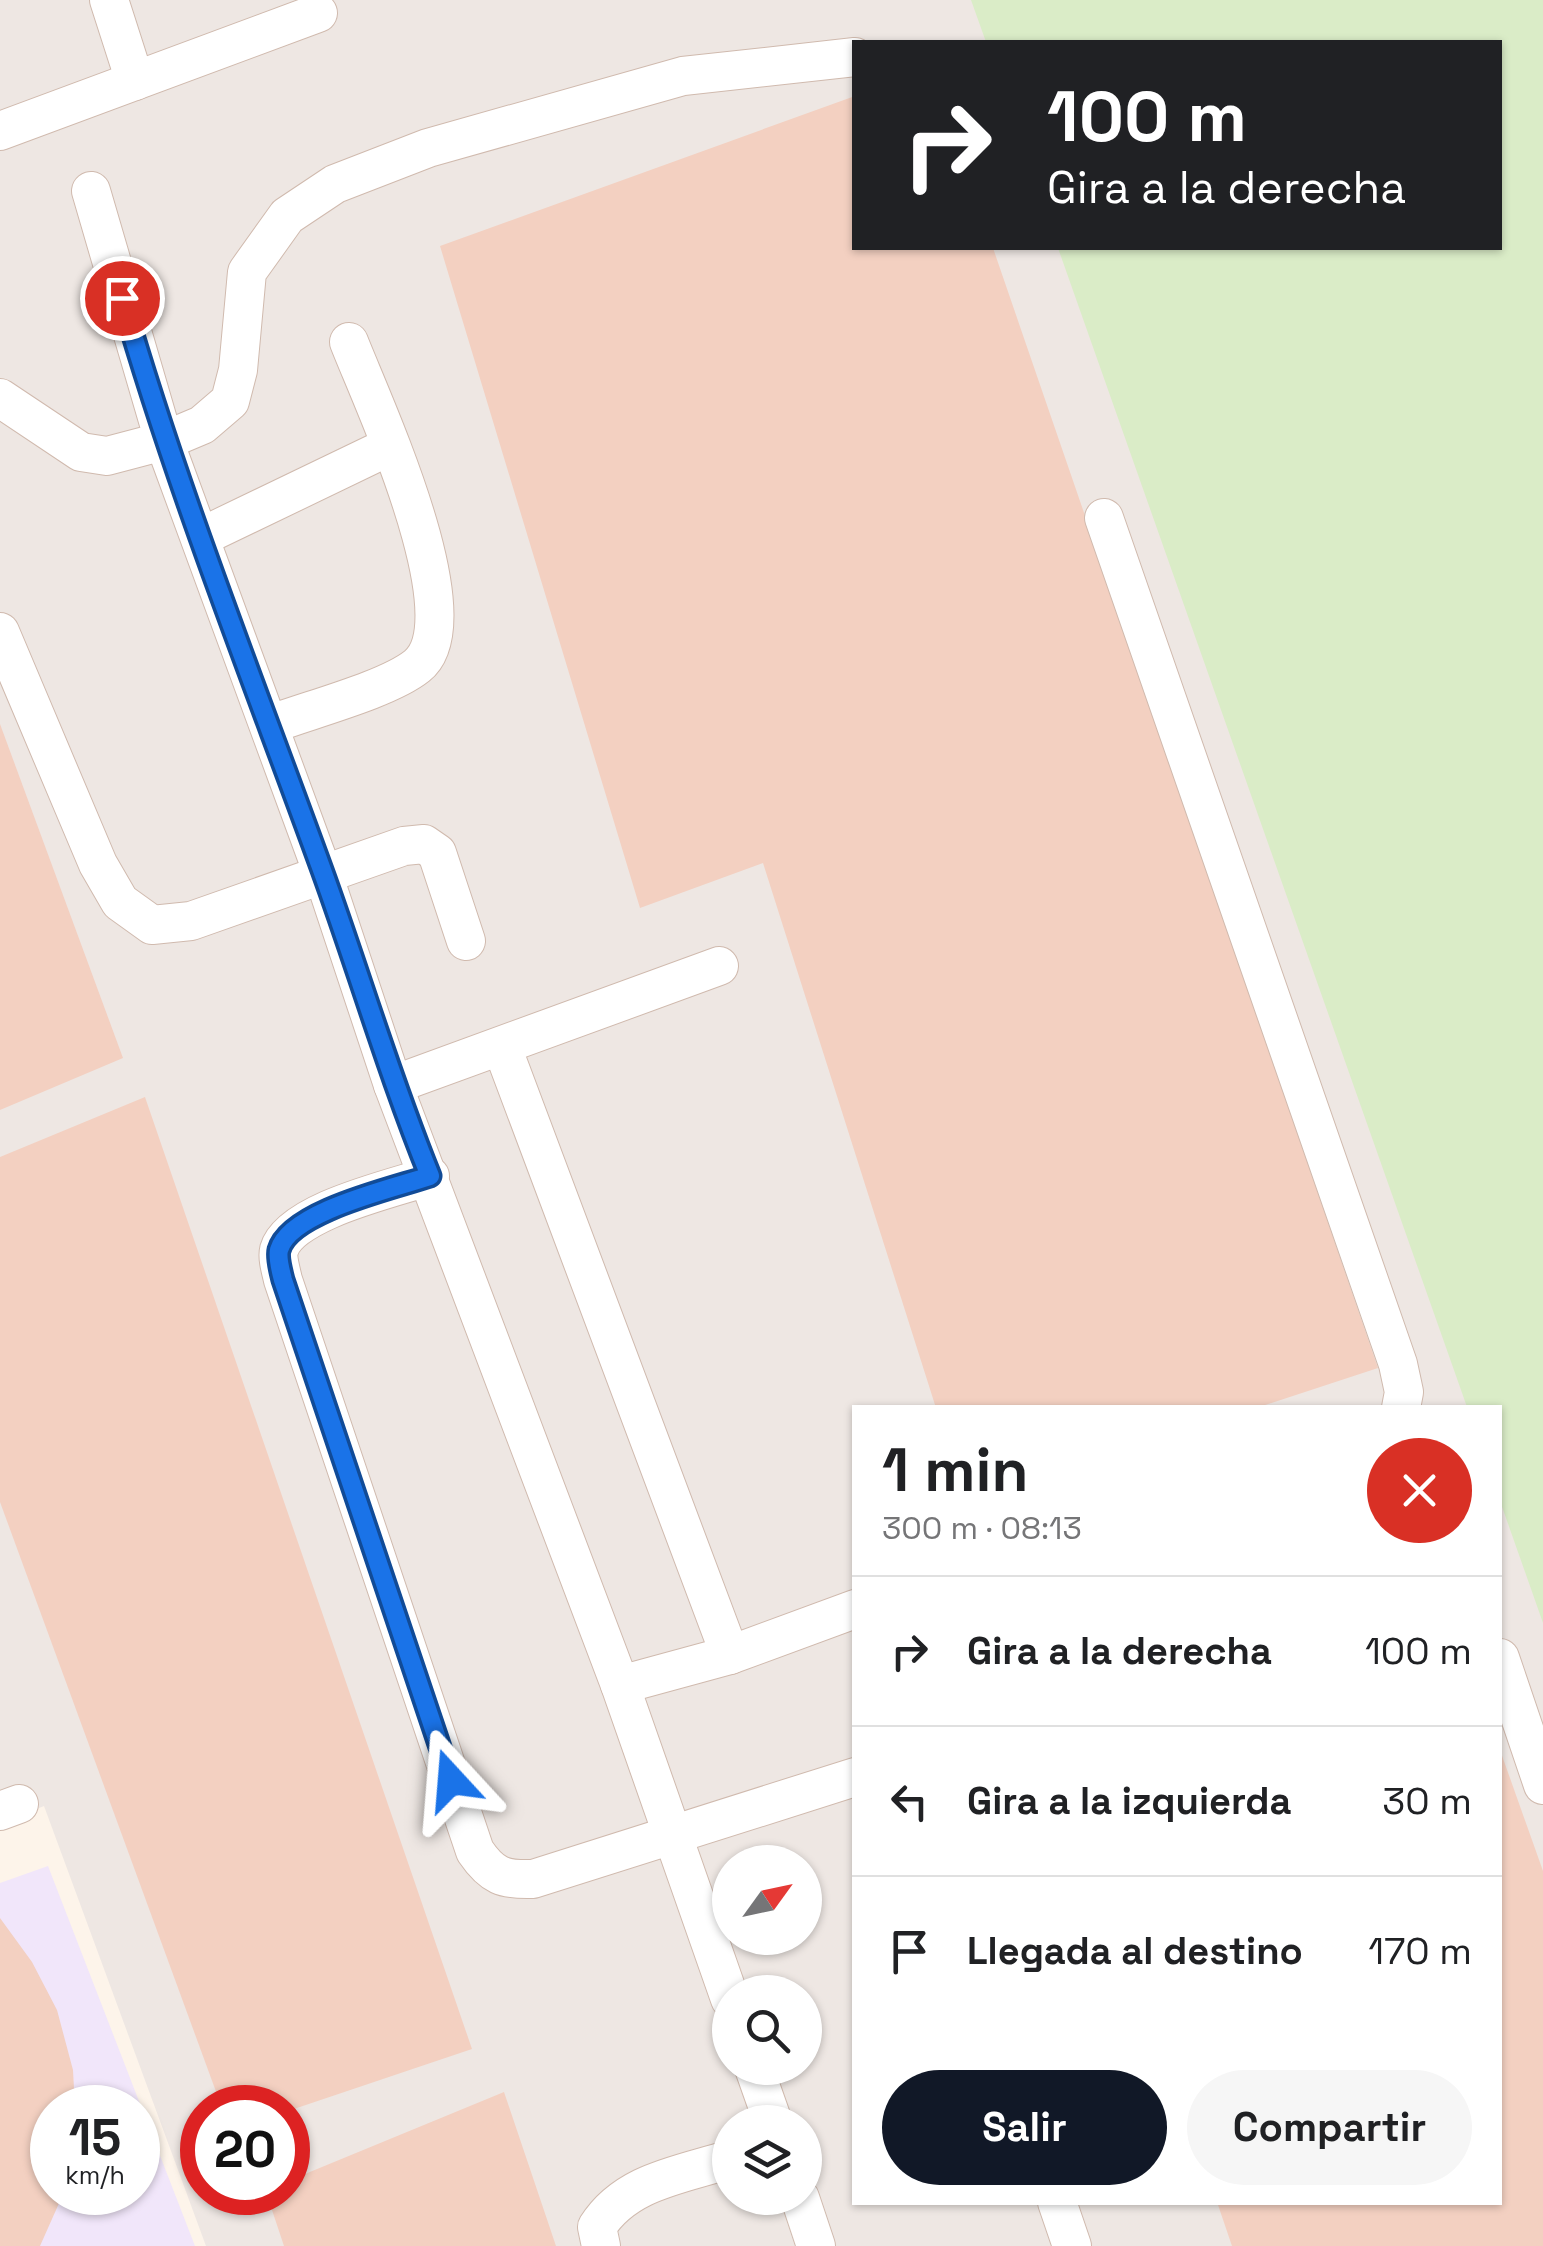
<!DOCTYPE html>
<html lang="es">
<meta charset="utf-8">
<style>
body{margin:0;font-family:"Space Grotesk",sans-serif;background:#f6f6f6;color:#202124;height:100vh;display:flex;flex-direction:column;font-size:38px;white-space:nowrap}
*{box-sizing:border-box;margin:0}
p{font-size:32px;color:#757577}
.icon{flex:none;width:55px;height:55px;fill:none;stroke:currentColor;stroke-width:2;stroke-linecap:round;stroke-linejoin:round}
.map{position:relative;flex:1;overflow:hidden}
.details{position:absolute;left:852px;top:1405px;width:650px;height:800px;display:flex;flex-direction:column;background:#fff;border-radius:0px;box-shadow:0 2px 8px #0004}
.details>*{flex:none}
.hud{position:absolute;left:852px;top:40px;width:650px;height:210px;border-radius:0px;box-shadow:0 2px 8px #0004;background:#202124;color:#fff;overflow:hidden}
.needle{width:65px;rotate:57deg}
.tools{position:absolute;left:712px;top:1845px;display:grid;gap:20px}
.tools a{display:grid;place-items:center;width:110px;height:110px;border-radius:50%;background:#fff;box-shadow:0 2px 8px #0004;font-size:50px}
.speed{position:absolute;left:30px;top:2085px;display:flex;gap:20px;font-size:50px;font-weight:700;text-align:center}
.speed>*{display:grid;place-content:center;width:130px;height:130px;border-radius:50%;background:#fff;box-shadow:0 2px 8px #0004;line-height:1}
.speed small{font-size:25px;font-weight:400}
.speed .limit{border:15px solid #d22;background:#fff;color:#111}
.pin{position:absolute;display:grid;place-items:center;width:85px;height:85px;color:#fff;margin:-42px;border:5px solid #fff;border-radius:50%;box-shadow:0 2px 10px #0007}
.me{position:absolute;width:110px;margin:-55px;rotate:341deg;stroke-linejoin:round;filter:drop-shadow(0 0 8px #0008)}
.turn{display:flex;align-items:center;gap:35px;height:210px;padding:0 30px;font-size:45px}
.turn .icon{width:130px;height:130px;stroke-width:2.5}
.turn b{display:block;font-size:70px;line-height:85px}
.round{display:grid;place-items:center;flex:none;width:105px;height:105px;border-radius:52px;background:#f6f6f6}
.head{display:flex;align-items:center;justify-content:space-between;height:170px;padding:0 30px}
h1{font-size:60px;font-weight:700;line-height:75px}
.cta{display:flex;gap:20px;margin-top:auto;padding:20px 30px}
.cta a{flex:1;height:115px;border-radius:60px;background:#111827;color:#fff;font-size:40px;font-weight:700;line-height:115px;text-align:center}
.cta a+a{background:#f6f6f6;color:#202124}
ul{padding:0;list-style:none}
li{display:flex;align-items:center;gap:30px;height:150px;padding:0 30px;border-top:2px solid #e0e0e0}
li div{flex:1}
li b{display:block;font-size:38px}
li em{font-style:normal}
.map>svg:first-child{display:block}
.industrial{fill:#eee7e3;fill-rule:evenodd}
.education{fill:#f1e6fa;fill-rule:evenodd}
.green{fill:#daecc7}
.building{fill:#f3d0c1}
.lines{fill:none;stroke-linecap:round;stroke-linejoin:round}
.minor-casing{stroke:#d0baae;stroke-width:40}
.minor{stroke:#fff;stroke-width:38}
.route-casing{stroke:#114b97;stroke-width:25}
.route{stroke:#1a73e8;stroke-width:18}
</style>
<div class="map">
<svg width="1543" height="2246" viewBox="0 0 1543 2246">
<rect width="100%" height="100%" fill="#fdf4ea"/>
<path class="industrial" d="M0,0H1543V2246H206L44,1806L0,1824ZM855,42H1500V248H855ZM855,1408H1500V2202H855ZM730,1862H805V1938H730ZM730,1992H805V2068H730ZM202,2108H288V2192H202ZM730,2122H805V2198H730Z"/>
<path class="education" d="M48,1866L195,2246H0V1883ZM52,2108H138V2192H52Z"/>
<path class="green" d="M971,0H1543V1623L1500,1501V1408L1467,1407L1058,248H1500V42H986Z"/>
<g class="building">
<path d="M855,96V248H993L1378,1368L1256,1408H936L763,863L640,908L440,246Z"/>
<path d="M0,724L123,1058L0,1110Z"/>
<path d="M145,1097L472,2049L288,2111L222,2108L0,1502V1157Z"/>
<path d="M1500,1750L1543,1871V2246H1232L1217,2202H1500Z"/>
<path d="M0,1918L32,1962L57,2010L73,2070L75,2108H52V2192H64L40,2246H0Z"/>
<path d="M504,2092L556,2246H284L266,2192H288V2181Z"/>
</g>
<g class="lines">
<defs>
<g id="minor">
<path d="M109,0L135,81"/>
<path d="M0,131L318,13"/>
<path d="M91,191L164,441L323,874L393,1085L620,1685L730,1999"/>
<path d="M0,398L81,452L107,456L164,441L202,425L230,401L238,370L247,272L287,216L335,184L428,148L683,76L855,57"/>
<path d="M1104,518L1398,1364L1404,1392L1401,1408"/>
<path d="M201,537L390,446"/>
<path d="M0,632L98,864L120,902L152,925L191,921L404,846L424,844L437,853L466,941"/>
<path d="M269,725C308,710 387,690 417,666C475,620 372,401 349,342"/>
<path d="M502,1047L730,1655"/>
<path d="M393,1085L719,966"/>
<path d="M430,1176C395,1188 290,1211 279,1250C277,1258 281,1271 283,1280L475,1851C492,1876 503,1880 533,1879L855,1777"/>
<path d="M1500,1658L1543,1785"/>
<path d="M620,1685L730,1655L855,1609"/>
<path d="M0,1811L19,1804"/>
<path d="M754,2068L773,2122"/>
<path d="M800,2198L816,2246"/>
<path d="M1057,2202L1072,2246"/>
<path d="M601,2246L597,2227C626,2181 681,2175 730,2159"/>
</g>
</defs>
<use href="#minor" class="minor-casing"/>
<use href="#minor" class="minor"/>
</g>
<g class="lines">
<defs>
<path id="route" d="M122,298C178,492 253,680 322,870C359,972 389,1075 430,1176C395,1188 290,1211 279,1250C277,1258 281,1272 283,1280L451,1780"/>
</defs>
<use href="#route" class="route-casing"/>
<use href="#route" class="route"/>
</g>
</svg>
<div class="tools">
<a><svg class="needle" viewBox="-14 -14 28 28"><path d="M0-13l5 13h-10z" fill="#e53935"/><path d="M0 13l5-13h-10z" fill="#757577"/></svg></a>
<a><svg class="icon" aria-label="search" viewBox="0 0 24 24"><circle cx="10" cy="10" r="6"/><path d="M15 15l6 6"/></svg></a>
<a><svg class="icon" aria-label="layers" viewBox="0 0 24 24"><path d="M12 4l9 5-9 5-9-5zM3 14l9 5 9-5"/></svg></a>
</div>
<div class="speed"><div>15<small>km/h</small></div><div class="limit">20</div></div>
<div class="pin" style="left:122px;top:298px;background:#d93025"><svg class="icon" aria-label="arrive" viewBox="0 0 24 24"><path d="M6 21V4h12l-3 4 3 4H6"/></svg></div>
<svg class="me" style="left:451px;top:1780px" viewBox="-20 -20 40 40"><path d="M0-17L14 15 0 8-14 15z" fill="#1a73e8" stroke="#fff" stroke-width="4"/></svg>
<div class="hud">
<div class="turn"><svg class="icon" aria-label="right" viewBox="0 0 24 24"><path d="M7 20v-9h11M14 6l5 5-5 5"/></svg><div><b>100 m</b>Gira a la derecha</div></div>
</div>
<section class="details">
<div class="head"><div><h1>1 min</h1><p>300 m · 08:13</p></div><a class="round" style="background:#d93025;color:#fff"><svg class="icon" aria-label="close" viewBox="0 0 24 24"><path d="M6 6l12 12M18 6L6 18"/></svg></a></div>
<ul>
<li><svg class="icon" aria-label="right" viewBox="0 0 24 24"><path d="M7 20v-9h11M14 6l5 5-5 5"/></svg><div><b>Gira a la derecha</b></div><em>100 m</em></li>
<li><svg class="icon" aria-label="left" viewBox="0 0 24 24"><path d="M17 20v-9H6M10 6l-5 5 5 5"/></svg><div><b>Gira a la izquierda</b></div><em>30 m</em></li>
<li><svg class="icon" aria-label="arrive" viewBox="0 0 24 24"><path d="M6 21V4h12l-3 4 3 4H6"/></svg><div><b>Llegada al destino</b></div><em>170 m</em></li>
</ul>
<div class="cta"><a>Salir</a><a>Compartir</a></div>
</section>
</div>
